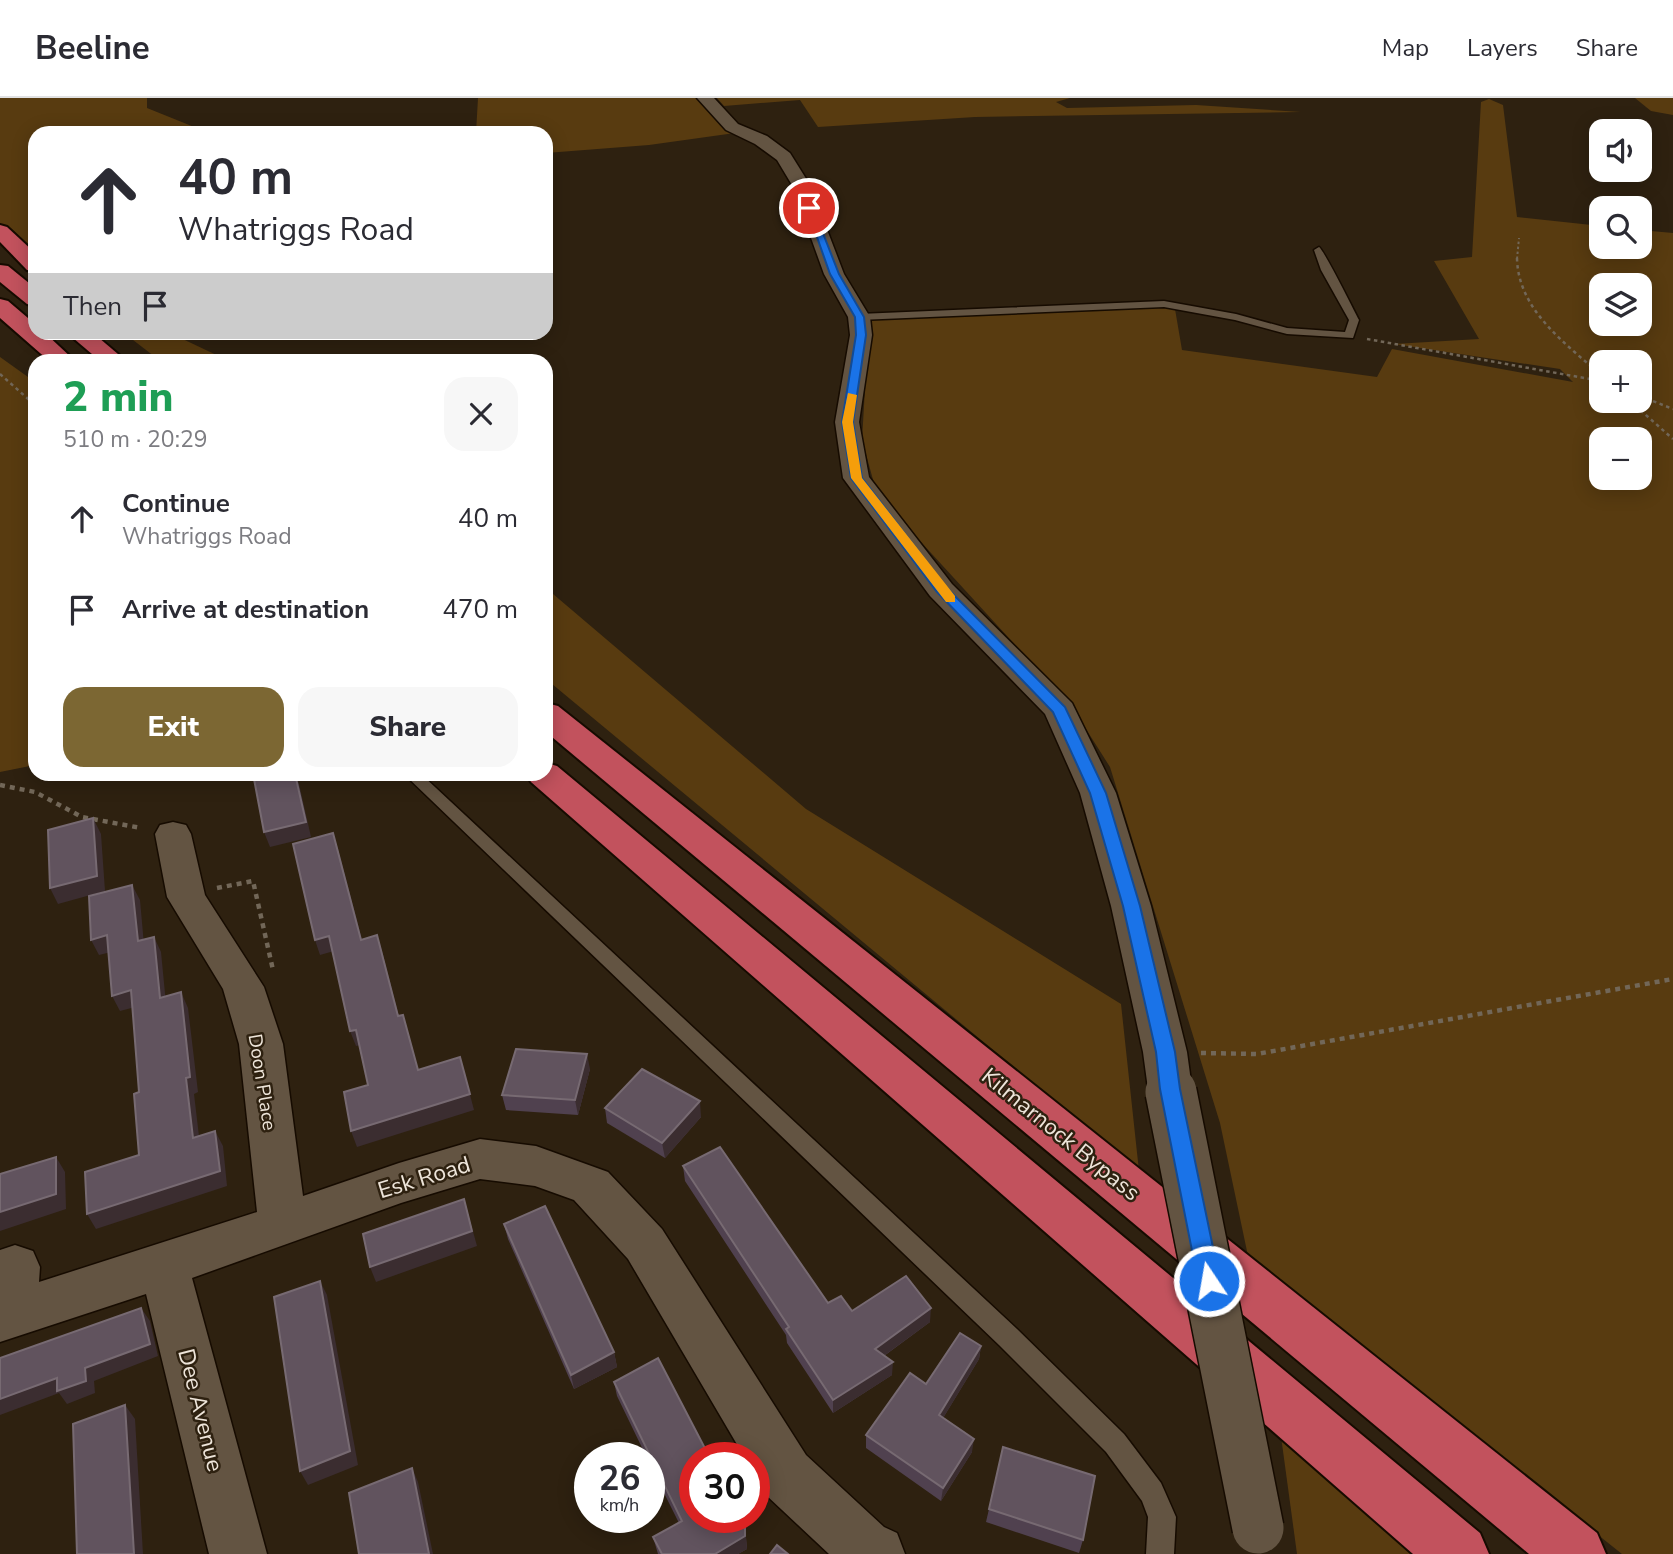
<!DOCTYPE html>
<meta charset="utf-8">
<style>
body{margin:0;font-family:"Nunito Sans",sans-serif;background:#f7f7f7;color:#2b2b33;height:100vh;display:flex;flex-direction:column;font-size:26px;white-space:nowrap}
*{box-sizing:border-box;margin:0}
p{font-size:23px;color:#7c7c81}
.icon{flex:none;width:38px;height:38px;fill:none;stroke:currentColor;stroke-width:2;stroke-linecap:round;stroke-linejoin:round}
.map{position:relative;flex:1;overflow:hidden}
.drawer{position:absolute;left:28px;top:256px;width:525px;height:427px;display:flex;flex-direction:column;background:#fff;border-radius:21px;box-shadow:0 4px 18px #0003}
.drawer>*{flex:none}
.banner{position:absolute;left:28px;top:28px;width:525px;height:214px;border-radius:21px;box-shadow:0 4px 18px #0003;background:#fff;color:#2b2b33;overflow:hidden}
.buttons{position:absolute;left:1589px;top:21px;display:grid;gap:14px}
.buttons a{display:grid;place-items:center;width:63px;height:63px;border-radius:14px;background:#fff;box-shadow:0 4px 18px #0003;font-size:35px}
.speed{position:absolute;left:574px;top:1344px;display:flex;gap:14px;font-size:35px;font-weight:700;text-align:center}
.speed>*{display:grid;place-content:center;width:91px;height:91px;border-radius:50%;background:#fff;box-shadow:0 4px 18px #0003;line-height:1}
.speed small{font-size:18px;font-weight:400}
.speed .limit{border:10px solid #d22;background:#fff;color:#111}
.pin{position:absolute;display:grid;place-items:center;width:60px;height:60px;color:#fff;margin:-30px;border:4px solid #fff;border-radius:50%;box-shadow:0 2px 7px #0007}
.me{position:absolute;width:77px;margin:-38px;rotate:348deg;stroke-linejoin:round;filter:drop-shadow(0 0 5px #0008)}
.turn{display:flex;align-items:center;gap:24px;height:147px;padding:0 35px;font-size:32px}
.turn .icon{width:91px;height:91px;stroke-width:2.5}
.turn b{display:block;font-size:49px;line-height:60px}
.then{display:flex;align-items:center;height:66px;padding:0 35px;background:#0003;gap:14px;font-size:26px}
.round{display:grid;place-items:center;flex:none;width:74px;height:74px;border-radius:21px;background:#f7f7f7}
.summary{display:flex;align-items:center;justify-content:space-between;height:119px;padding:0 35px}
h1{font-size:42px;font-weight:800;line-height:52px;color:#1e9e55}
.primary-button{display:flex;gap:14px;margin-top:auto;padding:14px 35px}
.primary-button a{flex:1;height:80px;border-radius:21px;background:#7c6733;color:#fff;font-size:28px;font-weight:800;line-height:80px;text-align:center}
.primary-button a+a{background:#f7f7f7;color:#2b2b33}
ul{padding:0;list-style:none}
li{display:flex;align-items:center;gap:21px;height:91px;padding:0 35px}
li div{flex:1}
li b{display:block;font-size:26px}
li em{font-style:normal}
header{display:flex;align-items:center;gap:42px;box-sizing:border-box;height:98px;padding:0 35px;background:#fff;border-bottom:2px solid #e1e1e2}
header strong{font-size:33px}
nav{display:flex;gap:38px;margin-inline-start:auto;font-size:24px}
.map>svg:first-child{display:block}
.green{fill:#583b10;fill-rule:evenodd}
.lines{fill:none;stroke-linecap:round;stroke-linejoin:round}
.service-casing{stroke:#160b00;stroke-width:3}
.minor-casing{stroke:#160b00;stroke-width:3}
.trunk-casing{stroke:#160b00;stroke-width:4}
.path-far2{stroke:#726758;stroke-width:2;stroke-dasharray:2.5 2.5;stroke-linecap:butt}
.path-far1{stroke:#726758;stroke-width:2.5;stroke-dasharray:3.5 3.5;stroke-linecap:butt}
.path{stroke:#726758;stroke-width:4.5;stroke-dasharray:5 5;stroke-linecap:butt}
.service{fill:#635442;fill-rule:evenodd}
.minor{fill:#635442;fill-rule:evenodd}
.trunk{fill:#c2525d;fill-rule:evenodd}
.minor-bridge-far1-casing{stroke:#160b00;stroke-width:43;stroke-linecap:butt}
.minor-bridge-casing{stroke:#160b00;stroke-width:54;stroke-linecap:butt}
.minor-bridge-far1{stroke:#635442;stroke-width:39}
.minor-bridge{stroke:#635442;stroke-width:51}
.wall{fill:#50414f}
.shaded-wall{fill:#3b2d30}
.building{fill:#61535e;stroke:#776a72;stroke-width:2}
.route{fill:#1a73e8;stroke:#114b97;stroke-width:2}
.slow{fill:#f59e0b}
.labels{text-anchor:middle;stroke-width:5;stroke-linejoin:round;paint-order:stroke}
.street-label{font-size:19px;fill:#eee5da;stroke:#2e2110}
.near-street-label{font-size:23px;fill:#eee5da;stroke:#2e2110}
</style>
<header>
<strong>Beeline</strong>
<nav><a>Map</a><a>Layers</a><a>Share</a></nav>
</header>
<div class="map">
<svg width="1673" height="1456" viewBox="0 0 1673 1456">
<rect width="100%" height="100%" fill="#2e2110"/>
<g class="green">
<path d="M0,0H147V10L209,35H35V162L0,125Z"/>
<path d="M478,0H698L735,35L649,47L546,55V35H476Z"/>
<path d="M717,0H1070L1056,4L1067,10L1196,7L1301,14L975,19L818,29L800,2L724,8Z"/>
<path d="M1635,0H1673V17L1651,13Z"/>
<path d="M1489,1L1503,7L1517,119L1601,128V149H1640V132L1673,135V1456H1622L1248,1158L1220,1025L1110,669L1072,609L877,396L862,342L869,222L1164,208L1175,211L1182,252L1377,279L1392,251L1573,284L1560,271L1394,246L1479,241L1434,163L1472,159L1481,4ZM1601,187H1640V226H1601ZM1601,264H1640V303H1601ZM1601,341H1640V380H1601Z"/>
<path d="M124,235H170L227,262H159Z"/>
<path d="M0,259L35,284V667L0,674Z"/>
<path d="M546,490L806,711L1121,906L1139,1073L546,581Z"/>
<path d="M1280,1331L1423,1456H1297Z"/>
</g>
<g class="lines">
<defs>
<g id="service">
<path d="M1319,149C1324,152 1353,211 1359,222L1353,240L1287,236L1235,222L1164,209L859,222L854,219L859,216L1164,203L1236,216L1287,230L1345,234L1349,222L1321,172L1314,152Z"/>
<path d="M404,676H421L1017,1231L1124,1336L1161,1385L1165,1394L1176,1419L1174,1456H1146L1148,1419L1142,1403L1106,1354L999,1247Z"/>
</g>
<g id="minor">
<path d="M697,0H714L738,26L767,38L790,55L810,87L844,176L870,219L872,237L859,324L869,379L952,486L1072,605L1116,695L1151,808L1187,954L1192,991L1186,1004L1170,1009L1154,1004L1148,991L1143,954L1111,808L1080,695L1045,616L930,498L843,380L835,324L850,237L848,219L824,176L792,87L777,62L755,46L726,32Z"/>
<path d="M173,724L186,727L191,736L205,797L264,889L283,946L303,1098L399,1065L480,1041L536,1048L608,1074L662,1131L806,1357L884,1429L897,1435L905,1456H829L766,1397L754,1376V1360H745L628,1161L574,1102L535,1088L480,1081L401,1105L192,1180L267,1456H209L146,1196L0,1244V1152L15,1147L33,1153L40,1169L39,1184L257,1114L239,946L223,891L167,799L155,736L160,727Z"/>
</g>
<g id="trunk">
<path d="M0,127L7,129L35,155V173L27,172L0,144Z"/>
<path d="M0,167L8,168L35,190V208L27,206L0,184Z"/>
<path d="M0,201L8,203L35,226V234H44L74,262H48L0,220Z"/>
<path d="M66,234H92L125,262H99Z"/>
<path d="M546,605L558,608L1597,1435L1606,1456H1529L546,634Z"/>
<path d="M546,665L557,668L1480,1435L1489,1456H1413L531,684L526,676H546Z"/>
</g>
</defs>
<use href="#service" class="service-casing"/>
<use href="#minor" class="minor-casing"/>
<use href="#trunk" class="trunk-casing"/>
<path class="path-far2" d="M1517,161L1519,140"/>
<g class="path-far1">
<path d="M1517,160C1518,212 1565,245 1601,277"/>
<path d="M1367,241L1601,283"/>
<path d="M0,276L35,307"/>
<path d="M1640,298L1673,311"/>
<path d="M1630,303L1673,341"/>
</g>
<g class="path">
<path d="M0,687L35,694L82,719L141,730"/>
<path d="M217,790L253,783L273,872"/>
<path d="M1201,955L1257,956L1673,881"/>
</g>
<use href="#service" class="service"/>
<use href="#minor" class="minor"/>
<use href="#trunk" class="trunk"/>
<defs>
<path id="minor-bridge-far1" d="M1170,991L1171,996"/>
<path id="minor-bridge" d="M1171,994L1258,1430"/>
</defs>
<use href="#minor-bridge-far1" class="minor-bridge-far1-casing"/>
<use href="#minor-bridge" class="minor-bridge-casing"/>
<use href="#minor-bridge-far1" class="minor-bridge-far1"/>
<use href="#minor-bridge" class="minor-bridge"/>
</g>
<g class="wall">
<path d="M590,971L578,1017L506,1012L502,997Z"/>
<path d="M605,1010L701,1019L665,1060L607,1025Z"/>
<path d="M683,1068L828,1205L852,1213L930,1224L884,1258L892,1277L833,1315L787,1245L786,1237L685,1083Z"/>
<path d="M504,1126L614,1254L617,1269L574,1291L508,1141Z"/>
<path d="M981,1248L979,1261L943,1320L972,1354L941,1403L866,1350V1337L926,1286Z"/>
<path d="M614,1284L745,1428L747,1451L738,1456H658L653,1439L679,1425L649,1365V1360H647L617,1298Z"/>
<path d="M989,1411L1083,1442L1079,1455L986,1424Z"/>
</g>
<g class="shaded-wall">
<path d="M296,676L299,686L311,739L270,749L264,734Z"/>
<path d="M93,720L101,736L105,793L58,806L50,790Z"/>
<path d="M333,735L338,751L366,857L361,842Z"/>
<path d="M132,787L140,802L145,858L138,843Z"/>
<path d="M107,837L115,853L99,857L91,842Z"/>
<path d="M377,837L382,853L403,934L398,918Z"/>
<path d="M329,838L334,853L320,857L315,842Z"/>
<path d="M154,839L161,854L167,916L160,900Z"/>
<path d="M131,892L139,908L120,913L112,898Z"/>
<path d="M181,894L188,910L198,994L194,996L201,1055L193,1040L186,980Z"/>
<path d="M356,932L361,947L356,948L350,933Z"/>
<path d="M587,956L590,971L578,1017L575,1002Z"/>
<path d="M460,959L474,1012L357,1049L351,1033Z"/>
<path d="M700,1003L701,1019L665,1060L662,1045Z"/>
<path d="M215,1033L223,1048L227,1088L96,1131L87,1116Z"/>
<path d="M56,1059L65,1074L66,1111L0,1133V1114Z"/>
<path d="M464,1101L477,1148L376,1184L370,1169Z"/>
<path d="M320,1183L327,1197L358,1367L308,1387L300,1373Z"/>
<path d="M141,1210L150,1223L158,1258L94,1283L95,1295L67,1306L59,1295L0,1317V1301L85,1270Z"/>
<path d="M931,1210L930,1224L874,1265L875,1251Z"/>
<path d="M981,1248L979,1261L937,1330L939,1317Z"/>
<path d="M614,1254L617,1269L574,1291L571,1277Z"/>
<path d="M893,1264L892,1277L833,1315V1302Z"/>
<path d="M125,1307L135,1321L143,1456H134Z"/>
<path d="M974,1341L972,1354L941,1403L943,1390Z"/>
<path d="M412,1370L418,1384L433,1456H429Z"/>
<path d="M745,1428L747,1451L738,1456H715Z"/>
</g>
<g class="building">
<path d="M276,676H295L306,724L264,734L254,681Z"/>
<path d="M93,720L97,778L50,790L48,732Z"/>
<path d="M333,735L361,842L377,837L398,918L403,917L418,972L460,959L470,996L351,1033L344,994L368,987L356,932L350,933L329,838L315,842L293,746Z"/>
<path d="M132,787L138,843L154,839L160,900L181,894L190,979L186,980L193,1040L215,1033L220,1073L87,1116L85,1074L139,1057L134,996L139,994L131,892L112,898L107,837L91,842L89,798Z"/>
<path d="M516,951L587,956L575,1002L502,997Z"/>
<path d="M642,971L700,1003L662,1045L605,1010Z"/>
<path d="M720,1049L828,1205L841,1198L852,1213L906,1178L931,1210L875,1251L893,1264L833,1302L786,1231L789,1229L683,1068Z"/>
<path d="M56,1059V1096L0,1114V1076Z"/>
<path d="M464,1101L472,1133L370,1169L363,1136Z"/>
<path d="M545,1108L614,1254L571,1277L504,1126Z"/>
<path d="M320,1183L350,1353L300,1373L274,1199Z"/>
<path d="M141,1210L150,1246L85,1270L86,1283L57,1293V1280L0,1301V1260Z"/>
<path d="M960,1235L981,1248L939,1317L974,1341L943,1390L866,1337L910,1275L926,1286Z"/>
<path d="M658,1260L710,1360H695V1419H741L745,1428V1438L715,1456H662L653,1439L682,1423L614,1284Z"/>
<path d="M125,1307L134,1456H77L73,1326Z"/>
<path d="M1003,1349L1095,1378L1083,1442L989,1411Z"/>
<path d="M412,1370L429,1456H359L349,1395Z"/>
<path d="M777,1447L788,1456H770Z"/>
</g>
<path class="route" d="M806,108L813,110L839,176L864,219L866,237L853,324L862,380L946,489L1065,609L1106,695L1140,808L1175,954L1180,991L1220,1183L1216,1190L1209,1193L1201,1190L1198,1183L1160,991L1156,954L1123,808L1090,695L1053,614L937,494L851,380L842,324L856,237L855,219L830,176Z"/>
<path class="slow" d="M848,295L857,297L853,324L862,380L955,498V504H946L851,380L842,324Z"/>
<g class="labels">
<g class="street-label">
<text transform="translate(263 984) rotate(81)" y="7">Doon Place</text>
</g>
<g class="near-street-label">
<text transform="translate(1061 1036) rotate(39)" y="8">Kilmarnock Bypass</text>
<text transform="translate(424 1079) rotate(-17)" y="8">Esk Road</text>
<text transform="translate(201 1312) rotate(76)" y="8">Dee Avenue</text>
</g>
</g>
</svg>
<div class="buttons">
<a><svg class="icon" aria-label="sound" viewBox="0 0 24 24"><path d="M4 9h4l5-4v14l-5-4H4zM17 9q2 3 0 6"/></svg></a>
<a><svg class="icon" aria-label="search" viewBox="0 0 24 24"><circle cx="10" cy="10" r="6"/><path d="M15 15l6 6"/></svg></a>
<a><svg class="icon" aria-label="layers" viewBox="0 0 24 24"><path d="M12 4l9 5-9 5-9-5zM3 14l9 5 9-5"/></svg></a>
<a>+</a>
<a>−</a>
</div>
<div class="speed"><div>26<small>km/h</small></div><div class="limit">30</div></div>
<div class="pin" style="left:809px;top:110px;background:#d93025"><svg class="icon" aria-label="arrive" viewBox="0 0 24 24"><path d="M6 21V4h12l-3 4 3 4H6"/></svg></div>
<svg class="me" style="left:1209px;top:1183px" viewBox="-20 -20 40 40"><circle r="17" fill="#1a73e8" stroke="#fff" stroke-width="3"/><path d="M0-11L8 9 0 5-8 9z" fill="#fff"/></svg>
<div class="banner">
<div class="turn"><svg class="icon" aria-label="ahead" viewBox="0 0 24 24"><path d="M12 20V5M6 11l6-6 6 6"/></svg><div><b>40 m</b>Whatriggs Road</div></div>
<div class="then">Then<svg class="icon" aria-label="arrive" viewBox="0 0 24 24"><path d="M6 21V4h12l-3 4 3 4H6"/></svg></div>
</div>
<section class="drawer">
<div class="summary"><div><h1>2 min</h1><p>510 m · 20:29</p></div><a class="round"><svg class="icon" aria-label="close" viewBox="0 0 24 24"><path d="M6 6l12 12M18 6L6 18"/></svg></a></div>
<ul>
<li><svg class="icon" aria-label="ahead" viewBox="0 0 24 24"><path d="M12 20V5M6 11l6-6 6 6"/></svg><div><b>Continue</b><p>Whatriggs Road</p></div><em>40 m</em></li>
<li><svg class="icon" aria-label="arrive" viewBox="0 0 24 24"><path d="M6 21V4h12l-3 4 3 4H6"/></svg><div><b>Arrive at destination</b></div><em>470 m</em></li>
</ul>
<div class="primary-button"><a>Exit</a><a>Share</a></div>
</section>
</div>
